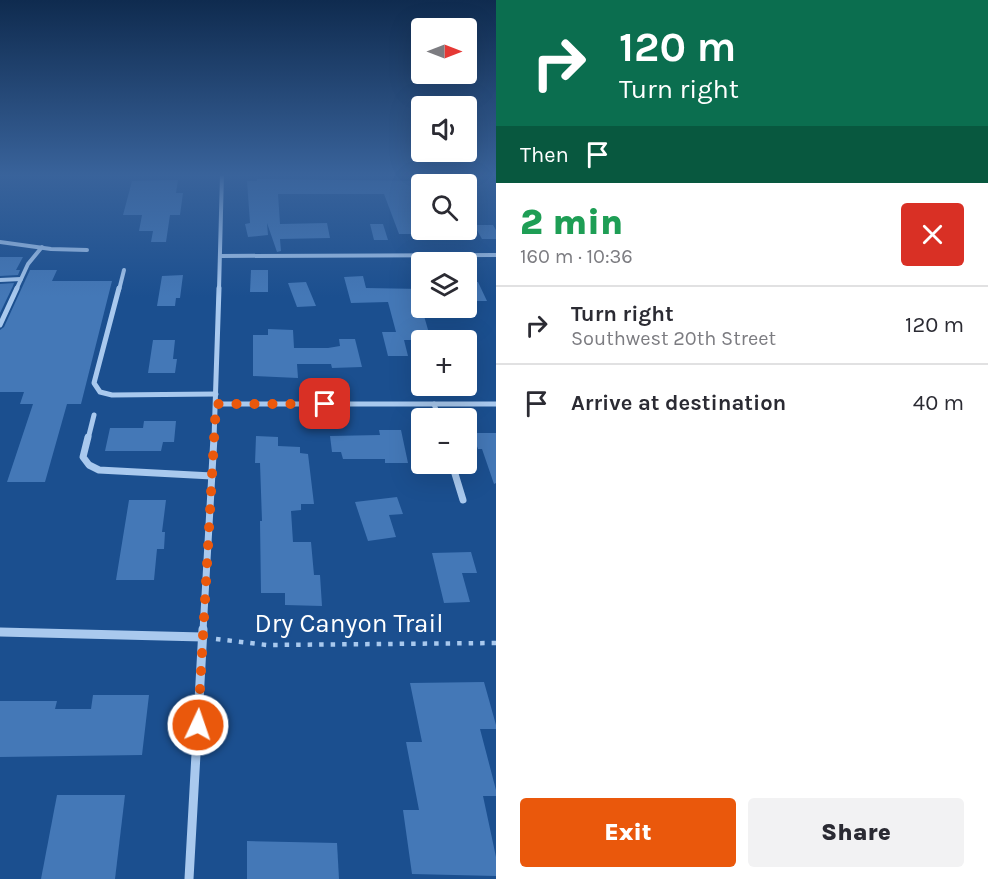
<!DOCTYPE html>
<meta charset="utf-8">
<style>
body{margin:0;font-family:Karla,sans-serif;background:#f2f2f3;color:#2b2b33;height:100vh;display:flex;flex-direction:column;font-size:22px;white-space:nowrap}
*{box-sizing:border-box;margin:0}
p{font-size:20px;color:#7c7c81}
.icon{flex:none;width:33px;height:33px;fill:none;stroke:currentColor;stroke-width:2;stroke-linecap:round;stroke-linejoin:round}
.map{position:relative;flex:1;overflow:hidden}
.sheet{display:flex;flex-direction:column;background:#fff;width:492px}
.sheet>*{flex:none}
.hud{background:#0b6e4f;color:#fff;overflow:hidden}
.needle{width:39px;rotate:90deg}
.fabs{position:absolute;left:411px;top:18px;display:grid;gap:12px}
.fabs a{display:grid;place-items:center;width:66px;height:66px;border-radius:6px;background:#fff;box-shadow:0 6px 24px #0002;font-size:30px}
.pin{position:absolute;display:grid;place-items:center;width:51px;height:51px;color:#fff;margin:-26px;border-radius:12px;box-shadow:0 3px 9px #0006}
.me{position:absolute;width:66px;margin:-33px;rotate:3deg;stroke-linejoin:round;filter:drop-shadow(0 0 4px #0008)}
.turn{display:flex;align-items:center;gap:21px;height:126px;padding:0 24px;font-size:27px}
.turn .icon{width:78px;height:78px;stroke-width:2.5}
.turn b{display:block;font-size:42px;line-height:51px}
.then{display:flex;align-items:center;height:57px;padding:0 24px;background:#0003;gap:12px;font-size:22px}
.round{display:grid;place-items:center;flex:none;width:63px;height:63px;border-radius:6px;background:#f2f2f3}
.summary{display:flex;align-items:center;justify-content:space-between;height:102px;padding:0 24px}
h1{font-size:36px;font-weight:800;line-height:45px;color:#1e9e55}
.primary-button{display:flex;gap:12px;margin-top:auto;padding:12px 24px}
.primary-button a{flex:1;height:69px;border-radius:6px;background:#ea580c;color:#fff;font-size:24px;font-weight:800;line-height:69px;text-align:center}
.primary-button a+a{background:#f2f2f3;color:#2b2b33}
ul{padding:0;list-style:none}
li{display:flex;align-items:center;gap:18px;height:78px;padding:0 24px;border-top:2px solid #e1e1e2}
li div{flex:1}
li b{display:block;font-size:22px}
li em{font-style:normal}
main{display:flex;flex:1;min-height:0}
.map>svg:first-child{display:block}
.building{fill:#4478b7}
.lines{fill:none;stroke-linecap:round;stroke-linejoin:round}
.path{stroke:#a9c9ee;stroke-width:4.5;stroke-dasharray:4.5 7;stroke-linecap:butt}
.minor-far3{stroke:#a9c9ee;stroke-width:4}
.minor-far2{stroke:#a9c9ee;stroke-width:5}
.minor-far1{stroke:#a9c9ee;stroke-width:7}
.minor{stroke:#a9c9ee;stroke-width:9}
.route{stroke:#ea580c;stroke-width:10;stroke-dasharray:0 18}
.labels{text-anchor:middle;stroke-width:5;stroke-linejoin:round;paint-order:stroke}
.near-street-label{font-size:26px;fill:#fff;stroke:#1b4f8f}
</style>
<main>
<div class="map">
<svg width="496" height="879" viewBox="0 0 496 879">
<rect width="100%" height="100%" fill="#1b4f8f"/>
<g class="building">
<path d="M257,179L422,181V234H399L384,194H278L280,224L327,223L330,238L280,239L281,251L277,252L267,223L268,235L248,237L245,224L250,223L247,181H257Z"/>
<path d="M178,180L176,193H183L180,215H170L166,242H151L153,231H139L142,215H123L132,181Z"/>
<path d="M370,224H383L388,240H374Z"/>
<path d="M474,225H493L496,230V239H482Z"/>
<path d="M0,257H23L16,270H20L18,275L0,276Z"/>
<path d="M30,270H57L52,281H112L81,404H67L45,482H7L33,404H20L24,392H0V330L4,327Z"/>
<path d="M251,270H268V292H250Z"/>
<path d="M183,275L180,298H176L175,306H157L162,276Z"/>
<path d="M363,276L366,288L422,289V309L431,340H404L408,356H388L382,332H396L388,302L351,303L344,277Z"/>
<path d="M306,282L316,306L297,307L288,283Z"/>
<path d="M466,282H478L487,301H466Z"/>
<path d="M14,283L13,286L0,313V284Z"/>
<path d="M268,329L293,330L294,348H328L340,346L339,339H355L362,367L332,368L331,364H297L298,378L253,376V335H268Z"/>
<path d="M153,340H175L173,359H177L175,373H148Z"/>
<path d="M144,421H176L174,442H163L161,451H105L110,428H143Z"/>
<path d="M379,430H401L408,463H385V459H343L341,452H332L330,436L380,435Z"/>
<path d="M472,433H496V483L494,484L482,449H478Z"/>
<path d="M256,436L278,437V446L300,447V453L308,454L314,504H301V510L291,511L293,542H311L314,575H320L322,606L285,605V593H261L260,521H262L260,463H255Z"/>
<path d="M397,497L403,514L389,515L396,537L368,541L355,502Z"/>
<path d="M129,500H166L162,532H165L164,549H157L154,580H116Z"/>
<path d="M471,552L477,573H462L470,602L444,603L432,553Z"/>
<path d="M484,682L496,725V729H480L496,790V796H483L496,857V876L412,874L403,810H419L406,742H422L410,683Z"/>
<path d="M93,695H149L142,755L0,757V701H57L55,709H91Z"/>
<path d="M57,795H125L115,879H41Z"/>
<path d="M247,841L337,843L339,879H247Z"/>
</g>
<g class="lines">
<path class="path" d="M216,639L267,645L496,643"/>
<g class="minor-far3">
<path d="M0,242L51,249L87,250"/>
<path d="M220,256L496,255"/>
<path d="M0,280L21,279"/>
<path d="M16,290L28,264L42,247"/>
<path d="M119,290L124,270"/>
<path d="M219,290L222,174"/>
</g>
<g class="minor-far2">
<path d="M119,288L94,383L100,392L112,395L216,394"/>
<path d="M0,325L17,288"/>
<path d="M216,404H496"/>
<path d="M434,404L439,418"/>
<path d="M88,439L94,415"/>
<path d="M214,439L219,288"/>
</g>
<g class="minor-far1">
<path d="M88,437L83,457L89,465L99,470L212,476"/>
<path d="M452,464L463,500"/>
<path d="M203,631L214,437"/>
</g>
<g class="minor">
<path d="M0,632L203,637"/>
<path d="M189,879L203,629"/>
</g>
</g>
<linearGradient id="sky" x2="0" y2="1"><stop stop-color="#0f2b4f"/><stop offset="0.59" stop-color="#39639b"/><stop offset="1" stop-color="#39639b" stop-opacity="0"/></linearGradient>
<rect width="496" height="297" fill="url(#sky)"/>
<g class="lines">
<path class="route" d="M198,725L216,404H325"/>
</g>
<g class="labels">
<g class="near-street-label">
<text x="349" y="632">Dry Canyon Trail</text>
</g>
</g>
</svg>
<div class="fabs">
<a><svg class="needle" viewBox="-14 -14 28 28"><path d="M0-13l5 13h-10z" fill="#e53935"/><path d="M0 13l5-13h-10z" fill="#7c7c81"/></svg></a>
<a><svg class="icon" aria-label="sound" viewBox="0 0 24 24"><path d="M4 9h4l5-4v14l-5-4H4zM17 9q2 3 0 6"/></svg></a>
<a><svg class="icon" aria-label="search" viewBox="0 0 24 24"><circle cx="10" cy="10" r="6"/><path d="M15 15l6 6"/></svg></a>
<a><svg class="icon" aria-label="layers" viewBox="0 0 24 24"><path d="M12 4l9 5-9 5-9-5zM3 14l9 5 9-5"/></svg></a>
<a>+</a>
<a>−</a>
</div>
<div class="pin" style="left:325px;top:404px;background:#d93025"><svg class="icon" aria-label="arrive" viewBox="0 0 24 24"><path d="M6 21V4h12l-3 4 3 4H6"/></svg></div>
<svg class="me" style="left:198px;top:725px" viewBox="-20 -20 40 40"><circle r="17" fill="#ea580c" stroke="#fff" stroke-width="3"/><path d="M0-11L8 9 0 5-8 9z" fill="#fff"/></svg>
</div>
<section class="sheet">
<div class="hud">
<div class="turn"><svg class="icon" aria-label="right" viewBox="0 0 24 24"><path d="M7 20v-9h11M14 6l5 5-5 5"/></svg><div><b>120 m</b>Turn right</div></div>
<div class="then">Then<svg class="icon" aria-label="arrive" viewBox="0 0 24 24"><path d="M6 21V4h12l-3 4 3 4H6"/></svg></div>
</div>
<div class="summary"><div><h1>2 min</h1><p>160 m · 10:36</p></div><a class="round" style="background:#d93025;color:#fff"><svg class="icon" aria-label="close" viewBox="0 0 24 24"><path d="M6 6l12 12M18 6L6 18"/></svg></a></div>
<ul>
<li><svg class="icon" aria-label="right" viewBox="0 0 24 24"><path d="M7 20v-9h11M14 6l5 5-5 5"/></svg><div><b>Turn right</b><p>Southwest 20th Street</p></div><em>120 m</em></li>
<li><svg class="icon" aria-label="arrive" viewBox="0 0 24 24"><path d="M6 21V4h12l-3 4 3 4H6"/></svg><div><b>Arrive at destination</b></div><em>40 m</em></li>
</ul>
<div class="primary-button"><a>Exit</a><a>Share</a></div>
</section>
</main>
